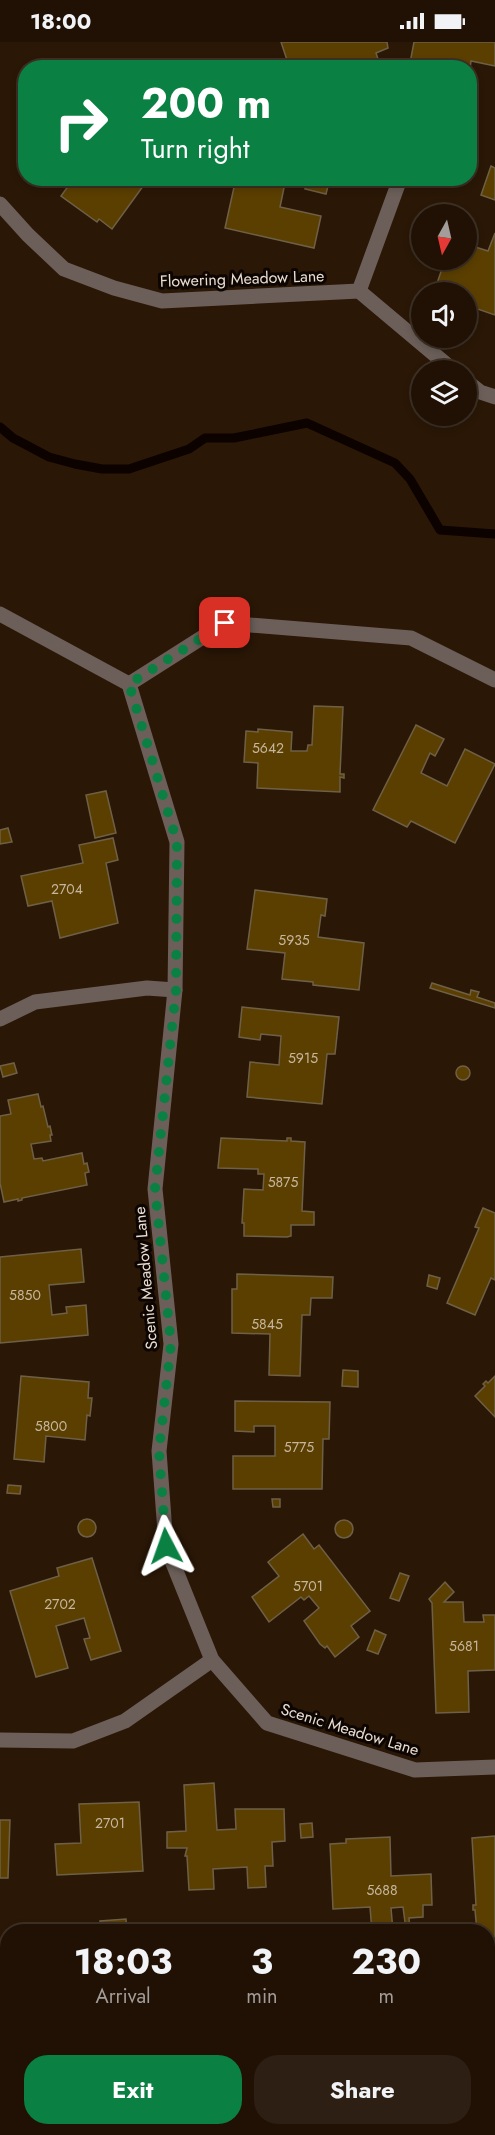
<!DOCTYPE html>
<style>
body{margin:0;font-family:Jost,sans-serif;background:#2d1f13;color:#f1f3f6;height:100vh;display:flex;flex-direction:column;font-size:22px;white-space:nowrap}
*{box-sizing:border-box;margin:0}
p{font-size:20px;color:#a29d9a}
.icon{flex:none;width:33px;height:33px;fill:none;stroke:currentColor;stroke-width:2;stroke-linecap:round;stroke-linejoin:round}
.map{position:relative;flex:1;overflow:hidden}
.panel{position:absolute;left:0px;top:1882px;width:495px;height:212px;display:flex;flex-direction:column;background:#201104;border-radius:24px 24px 0 0;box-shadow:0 3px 9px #0003,0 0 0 2px #3d3126}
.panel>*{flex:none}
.hud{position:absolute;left:18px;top:18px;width:459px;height:126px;border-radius:24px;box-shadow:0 3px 9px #0003,0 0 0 2px #3d3126;background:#0b8043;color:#fff;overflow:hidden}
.needle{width:39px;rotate:188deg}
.fabs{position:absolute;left:411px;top:162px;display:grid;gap:12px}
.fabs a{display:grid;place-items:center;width:66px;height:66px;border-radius:50%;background:#201104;box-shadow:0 3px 9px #0003,0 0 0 2px #3d3126;font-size:30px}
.pin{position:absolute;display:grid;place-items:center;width:51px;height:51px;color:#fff;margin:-26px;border-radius:12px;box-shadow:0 3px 9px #0006}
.me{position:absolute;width:66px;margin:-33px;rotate:356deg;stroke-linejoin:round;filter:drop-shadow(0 0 4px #0008)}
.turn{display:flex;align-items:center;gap:21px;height:126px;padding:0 24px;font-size:27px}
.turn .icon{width:78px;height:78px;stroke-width:2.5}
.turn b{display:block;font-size:42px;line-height:51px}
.eta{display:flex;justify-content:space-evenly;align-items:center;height:102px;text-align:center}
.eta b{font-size:36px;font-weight:700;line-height:42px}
.button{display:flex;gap:12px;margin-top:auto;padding:12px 24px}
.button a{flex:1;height:69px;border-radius:24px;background:#0b8043;color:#fff;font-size:24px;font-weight:700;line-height:69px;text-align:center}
.button a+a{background:#2d1f13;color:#f1f3f6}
.status{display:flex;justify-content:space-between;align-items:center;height:42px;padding:0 30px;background:#201104;direction:ltr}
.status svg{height:16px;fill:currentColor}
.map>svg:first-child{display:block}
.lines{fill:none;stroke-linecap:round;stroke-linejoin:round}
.stream{stroke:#0c0200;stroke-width:9}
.building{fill:#5b3f00;stroke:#6e6047;stroke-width:1.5;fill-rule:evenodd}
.street{stroke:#6c5f5a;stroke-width:15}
.route{stroke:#0b8043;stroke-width:10;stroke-dasharray:0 18}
.labels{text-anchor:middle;stroke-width:6;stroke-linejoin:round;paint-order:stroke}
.number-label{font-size:14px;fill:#c6b69e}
.street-label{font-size:16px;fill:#eaddd2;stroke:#0c0502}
</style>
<div class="status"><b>18:00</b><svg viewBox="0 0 49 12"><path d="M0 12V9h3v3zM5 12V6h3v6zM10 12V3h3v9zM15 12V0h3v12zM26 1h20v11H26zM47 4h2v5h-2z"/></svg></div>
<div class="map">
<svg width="495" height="2093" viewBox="0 0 495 2093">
<rect width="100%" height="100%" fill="#2a1706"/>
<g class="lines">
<path class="stream" d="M0,385L13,396L49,415L75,422L102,427H129L189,407L205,396H234L307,381L395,421L410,437L440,488L495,492"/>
</g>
<g class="building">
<path d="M281,0H387L388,6L376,11L381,26L342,25L339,17L326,22L327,26H275L288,21Z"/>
<path d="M414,0H495V24L471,19L470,27L409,26Z"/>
<path d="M491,124L495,126V158L481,153Z"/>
<path d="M74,136H149L112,187L99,177L97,180L61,154Z"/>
<path d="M286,136L280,165L321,174L314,206L225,186L236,136Z"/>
<path d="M288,136H330L326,152L305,147L306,140Z"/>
<path d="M495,191V273L466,263V250H434L445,218H466V202L488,209Z"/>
<path d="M314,664L343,665L340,732H344V736L340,735V750L257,746L258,721L244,720L246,689L258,690V687L292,690L291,709H307L308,703H312Z"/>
<path d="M416,683L444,697L435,714L430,711L421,731L447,744L465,707L495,722L455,801L411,779L407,785L373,768Z"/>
<path d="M106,749L116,791L95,796L86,753Z"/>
<path d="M8,786L12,800L0,802V788Z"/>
<path d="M113,796L118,818L106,821L118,881L60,896L52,859L28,864L21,834L83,821L79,803Z"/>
<path d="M255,848L327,857L325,874L321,873L318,895L364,901L359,948L313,943V940L282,937L285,911L247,907Z"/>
<path d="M432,941L470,953L471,948L479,950L477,955L495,961V966L430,946Z"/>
<path d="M242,965L339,975L335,1012H327L322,1062L247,1055L250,1020L279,1023L281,994L261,992L260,998L239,995Z"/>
<path d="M14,1021L17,1031L3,1035L0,1024Z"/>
<circle cx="463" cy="1031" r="7"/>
<path d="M38,1052L41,1065L43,1064L48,1085L50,1084L52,1093H50L51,1099L31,1102L34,1117L42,1116L43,1119L82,1111L84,1122L87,1121L89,1130L85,1131L87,1143L22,1156V1158L18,1159V1157L4,1160L0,1141V1074L11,1072L8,1058Z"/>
<path d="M221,1096L287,1099V1096H291V1099L305,1100L302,1169L314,1170V1183H291V1194L287,1195L244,1194V1181H242L244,1147L263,1148L264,1132H258V1127L218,1126Z"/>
<path d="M483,1166L495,1171V1238L491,1236L475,1273L447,1261L479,1186L475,1185Z"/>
<path d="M81,1207L84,1240L49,1243L52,1273L67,1271L66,1265L86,1263L88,1293L0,1301V1215Z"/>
<path d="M237,1232L333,1235L332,1256H311L310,1273H302L300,1334L269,1333L270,1292L232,1291V1247H237Z"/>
<path d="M429,1233L440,1236L437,1247L427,1244Z"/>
<path d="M343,1328L358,1329V1345L342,1344Z"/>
<path d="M21,1334L89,1340L88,1356H92L90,1374L87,1373L85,1398L46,1394L44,1420L14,1417Z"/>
<path d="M495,1334V1375L475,1354L485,1344L483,1342L486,1339L488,1341Z"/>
<path d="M235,1359L330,1360L329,1397H323L322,1447H233V1414H275V1384H254V1390L235,1389Z"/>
<path d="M8,1443L21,1444L20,1452L7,1451Z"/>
<path d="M272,1457H280V1465H273Z"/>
<circle cx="87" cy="1486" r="9"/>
<circle cx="344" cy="1487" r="9"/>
<path d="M303,1492L314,1507L319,1503L370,1569L351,1584L359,1595L335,1615L327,1604L325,1606L320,1602L304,1579L319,1566L309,1554L304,1558L301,1555L269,1580L252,1555L279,1534L268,1520Z"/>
<path d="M92,1516L121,1609L91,1618L84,1597L90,1596L84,1576L56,1584L68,1626L36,1635L10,1549L59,1534L57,1526Z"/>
<path d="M400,1531L409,1534L399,1559L390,1556Z"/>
<path d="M445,1540L454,1550L444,1560H463L464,1580H484L483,1573H495V1628L468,1629L469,1670L436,1671L432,1561L429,1557Z"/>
<path d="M375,1588L386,1593L378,1612L367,1608Z"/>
<path d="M214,1741L217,1788L236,1787L235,1767H284L285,1799L272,1800L273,1824H265L266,1845L248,1846L247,1825L213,1827L214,1847L189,1848L187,1814H185L187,1806H167V1790L186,1789L184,1743Z"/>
<path d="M139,1760L143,1829L57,1833L55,1802L81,1801L79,1762Z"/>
<path d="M0,1778H10L8,1836H0Z"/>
<path d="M312,1781L313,1795L301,1796L300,1782Z"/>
<path d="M495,1794V1901H488V1890H477L475,1868H473V1863H476L472,1796Z"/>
<path d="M390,1795L391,1834L431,1832L432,1863H423V1875L409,1876L410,1890H372L370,1865L333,1867L330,1802L346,1801V1797ZM403,1865L406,1888L393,1889L391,1866Z"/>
<path d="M126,1877L127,1890H101L100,1879Z"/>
<path d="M8,2057V2086H174L175,2090H158V2093H0V2058Z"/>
<rect x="179" y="2086" width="31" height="7"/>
<path d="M318,2086H333L332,2093H318Z"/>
<path d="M343,2086H469V2089H474V2093H415L371,2087V2093H342Z"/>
</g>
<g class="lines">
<g class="street">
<path d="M0,162L28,193L64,227L114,246L162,259L359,249L453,328"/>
<path d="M359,249L400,137"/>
<path d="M466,339L480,350L495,355"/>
<path d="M0,572L129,642L177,800L175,948L155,1147L171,1302L159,1409L166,1504L212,1618L267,1681L415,1728L495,1725"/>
<path d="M129,642L225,581L411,596L495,638"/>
<path d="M0,977L35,960L147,946L175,948"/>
<path d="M0,1698L73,1699L125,1679L212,1618"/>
</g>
</g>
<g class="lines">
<path class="route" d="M166,1504L159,1409L171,1302L155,1147L176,948L177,800L129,642L225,581"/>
</g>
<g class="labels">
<g class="number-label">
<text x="268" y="711">5642</text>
<text x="67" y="852">2704</text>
<text x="294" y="903">5935</text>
<text x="303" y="1021">5915</text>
<text x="283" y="1145">5875</text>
<text x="25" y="1258">5850</text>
<text x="267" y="1287">5845</text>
<text x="51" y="1389">5800</text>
<text x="299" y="1410">5775</text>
<text x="308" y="1549">5701</text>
<text x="60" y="1567">2702</text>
<text x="464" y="1609">5681</text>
<text x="110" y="1786">2701</text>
<text x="382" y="1853">5688</text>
</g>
<g class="street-label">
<text transform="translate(242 236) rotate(-2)" y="6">Flowering Meadow Lane</text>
<text transform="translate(145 1236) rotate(-95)" y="6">Scenic Meadow Lane</text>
<text transform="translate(350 1687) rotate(17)" y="6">Scenic Meadow Lane</text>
</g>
</g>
</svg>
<div class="fabs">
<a><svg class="needle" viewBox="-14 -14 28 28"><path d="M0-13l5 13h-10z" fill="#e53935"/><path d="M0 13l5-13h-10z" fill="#a29d9a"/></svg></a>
<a><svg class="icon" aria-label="sound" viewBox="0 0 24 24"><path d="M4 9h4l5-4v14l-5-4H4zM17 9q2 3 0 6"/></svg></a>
<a><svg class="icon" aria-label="layers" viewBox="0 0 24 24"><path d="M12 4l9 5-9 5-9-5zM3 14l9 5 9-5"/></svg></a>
</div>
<div class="pin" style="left:225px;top:581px;background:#d93025"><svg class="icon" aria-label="arrive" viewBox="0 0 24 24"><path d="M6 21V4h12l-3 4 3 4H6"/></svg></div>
<svg class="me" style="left:166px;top:1504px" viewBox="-20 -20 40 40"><path d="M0-17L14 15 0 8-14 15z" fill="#0b8043" stroke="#fff" stroke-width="4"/></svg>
<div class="hud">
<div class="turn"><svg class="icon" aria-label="right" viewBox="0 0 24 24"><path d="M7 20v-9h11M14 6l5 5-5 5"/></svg><div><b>200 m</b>Turn right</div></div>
</div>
<section class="panel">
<div class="eta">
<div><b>18:03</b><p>Arrival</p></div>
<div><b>3</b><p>min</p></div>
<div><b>230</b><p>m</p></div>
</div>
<div class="button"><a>Exit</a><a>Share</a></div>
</section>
</div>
